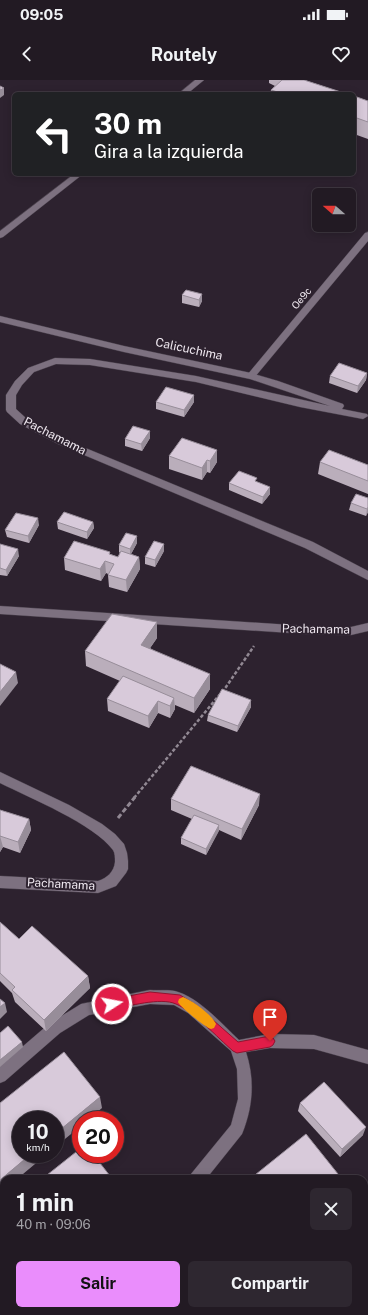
<!DOCTYPE html>
<html lang="es">
<meta charset="utf-8">
<style>
body{margin:0;font-family:"Public Sans",sans-serif;background:#2e2730;color:#f1f3f6;height:100vh;display:flex;flex-direction:column;font-size:15px;white-space:nowrap}
*{box-sizing:border-box;margin:0}
p{font-size:13px;color:#a2a1a6}
.icon{flex:none;width:22px;height:22px;fill:none;stroke:currentColor;stroke-width:2;stroke-linecap:round;stroke-linejoin:round}
.map{position:relative;flex:1;overflow:hidden}
.panel{position:absolute;left:0px;top:1095px;width:368px;height:140px;display:flex;flex-direction:column;background:#221a23;border-radius:12px 12px 0 0;box-shadow:0 2px 10px #0003,0 0 0 1px #3f3841}
.panel>*{flex:none}
.top-card{position:absolute;left:12px;top:12px;width:344px;height:84px;border-radius:6px;box-shadow:0 2px 10px #0003,0 0 0 1px #3f3841;background:#202124;color:#fff;overflow:hidden}
.needle{width:26px;rotate:290deg}
.controls{position:absolute;left:312px;top:108px;display:grid;gap:8px}
.controls a{display:grid;place-items:center;width:44px;height:44px;border-radius:6px;background:#221a23;box-shadow:0 2px 10px #0003,0 0 0 1px #3f3841;font-size:20px}
.speed{position:absolute;left:12px;top:1031px;display:flex;gap:8px;font-size:20px;font-weight:700;text-align:center}
.speed>*{display:grid;place-content:center;width:52px;height:52px;border-radius:50%;background:#221a23;box-shadow:0 2px 10px #0003,0 0 0 1px #3f3841;line-height:1}
.speed small{font-size:10px;font-weight:400}
.speed .limit{border:6px solid #d22;background:#fff;color:#111}
.pin{position:absolute;display:grid;place-items:center;width:34px;height:34px;color:#fff;margin:-41px -17px;border-radius:50% 50% 50% 0;rotate:-45deg;box-shadow:0 0 4px #0007}
.pin .icon{rotate:45deg}
.me{position:absolute;width:44px;margin:-22px;rotate:79deg;stroke-linejoin:round;filter:drop-shadow(0 0 3px #0008)}
.turn{display:flex;align-items:center;gap:14px;height:84px;padding:0 16px;font-size:18px}
.turn .icon{width:52px;height:52px;stroke-width:2.5}
.turn b{display:block;font-size:28px;line-height:34px}
.round{display:grid;place-items:center;flex:none;width:42px;height:42px;border-radius:6px;background:#2e2730}
.headline{display:flex;align-items:center;justify-content:space-between;height:68px;padding:0 16px}
h1{font-size:24px;font-weight:700;line-height:30px}
.cta{display:flex;gap:8px;margin-top:auto;padding:8px 16px}
.cta a{flex:1;height:46px;border-radius:6px;background:#ea8dfc;color:#111;font-size:16px;font-weight:700;line-height:46px;text-align:center}
.cta a+a{background:#2e2730;color:#f1f3f6}
.status{display:flex;justify-content:space-between;align-items:center;height:28px;padding:0 20px;background:#221a23;direction:ltr}
.status svg{height:11px;fill:currentColor}
header{display:flex;justify-content:space-between;align-items:center;height:52px;padding:0 16px;background:#221a23;font-size:18px;font-weight:700}
.map>svg:first-child{display:block}
.lines{fill:none;stroke-linecap:round;stroke-linejoin:round}
.lane-casing{stroke:#49404b;stroke-width:1}
.street-casing{stroke:#49404b;stroke-width:1}
.path-far1{stroke:#918893;stroke-width:2.5;stroke-dasharray:3.5 2;stroke-linecap:butt}
.path{stroke:#918893;stroke-width:3;stroke-dasharray:5 2.5;stroke-linecap:butt}
.lane{fill:#7d7180;fill-rule:evenodd}
.street{fill:#7d7180;fill-rule:evenodd}
.wall{fill:#baaebb}
.shaded-wall{fill:#978d99}
.building{fill:#d8cada;stroke:#978d99}
.route{fill:#e11d48;stroke:#92132f}
.slow{fill:#f59e0b}
.labels{text-anchor:middle;stroke-width:4;stroke-linejoin:round;paint-order:stroke}
.far-street-label{font-size:10px;fill:#ede6ee;stroke:#2d222f}
.street-label{font-size:12px;fill:#ede6ee;stroke:#2d222f}
</style>
<div class="status"><b>09:05</b><svg viewBox="0 0 49 12"><path d="M0 12V9h3v3zM5 12V6h3v6zM10 12V3h3v9zM15 12V0h3v12zM26 1h20v11H26zM47 4h2v5h-2z"/></svg></div>
<header><svg class="icon" aria-label="back" viewBox="0 0 24 24"><path d="M15 5l-7 7 7 7"/></svg>Routely<svg class="icon" aria-label="heart" viewBox="0 0 24 24"><path d="M12 20l-8-8c-3-5 5-10 8-4 3-6 11-1 8 4z"/></svg></header>
<div class="map">
<svg width="368" height="1235" viewBox="0 0 368 1235">
<rect width="100%" height="100%" fill="#2d222f"/>
<g class="lines">
<defs>
<g id="lane">
<path d="M368,152V161L254,298H248L246,296L248,294L365,153Z"/>
<path d="M150,910C159,911 170,909 178,912C200,919 222,944 239,960L270,954L314,955L368,970V984L314,969L270,968L246,972C255,1000 253,1027 242,1054L206,1099H188L191,1094L231,1045L238,1019L237,989L231,971L188,933L174,925L150,924L89,935L60,953L5,1001L0,1003V986L50,943L81,924Z"/>
<path d="M55,1231H74L72,1235H53Z"/>
</g>
<g id="street">
<path d="M195,0H204L187,14H178Z"/>
<path d="M74,94H83L3,157L0,158V151Z"/>
<path d="M0,236L124,266L251,293L278,301L343,324L344,326L342,329L367,334L368,336L363,339L300,327L196,302L90,285L56,284L34,292L22,305L16,315V329L28,340L66,360L313,462L368,491V500L305,468L58,364L20,344L7,332L6,330V315L15,301L28,288L55,278L90,279L196,296L330,326L250,299L124,272L0,242Z"/>
<path d="M0,526L306,546L351,547L368,543V551L351,555L306,554L0,534Z"/>
<path d="M0,692L69,725L102,744L115,754L124,764L127,773L128,781V789L126,793L116,806L98,813L0,808V796L98,801C107,798 114,792 115,782C115,778 115,773 113,770C94,744 30,718 0,703Z"/>
</g>
</defs>
<use href="#lane" class="lane-casing"/>
<use href="#street" class="street-casing"/>
<path class="path-far1" d="M134,718L226,607L254,566"/>
<path class="path" d="M118,738L135,717"/>
<use href="#lane" class="lane"/>
<use href="#street" class="street"/>
</g>
<g class="wall">
<path d="M269,0H304L347,14H270L271,10L275,6L269,3Z"/>
<path d="M354,16L368,21V59L354,54Z"/>
<path d="M186,210L202,221L199,227L182,223V215Z"/>
<path d="M367,293L366,300L357,313L329,303L330,296Z"/>
<path d="M194,315V322L184,337L156,329V322Z"/>
<path d="M150,358L142,371L125,366V359Z"/>
<path d="M217,370V382L210,393L207,392L202,400L169,389V376Z"/>
<path d="M320,382L368,385V414L318,394Z"/>
<path d="M257,402L270,414L262,424L229,410V403Z"/>
<path d="M368,418V432L366,436L349,430L351,423Z"/>
<path d="M57,442H93L94,448L87,459L58,449Z"/>
<path d="M39,445L29,463L7,457L5,450Z"/>
<path d="M137,463L131,474L139,477L140,489L127,512L109,507L108,495V494L106,493L101,501L65,490L64,478L110,472V474L118,477L120,473L119,472V465Z"/>
<path d="M0,464L19,476L7,496L0,495Z"/>
<path d="M164,471L155,487L145,484V477Z"/>
<path d="M157,558L150,568L210,609L194,633L175,625V629L170,638L158,633L149,648L108,631L107,619L120,601L86,586L85,571Z"/>
<path d="M251,620V627L237,652L207,641L208,635Z"/>
<path d="M171,719L259,725L241,760L219,750L206,775L181,764V758L192,739L171,730Z"/>
<path d="M0,730L29,739L31,750L20,773L3,767L0,772Z"/>
<path d="M0,842L19,859L88,896L90,908L46,951L15,922L12,913L0,901Z"/>
<path d="M300,1023L363,1055L340,1077L298,1031Z"/>
</g>
<g class="shaded-wall">
<path d="M4,8V15L0,18V10Z"/>
<path d="M202,214V221L199,227V220Z"/>
<path d="M367,293L366,300L357,313L358,306Z"/>
<path d="M194,315V322L184,337V330Z"/>
<path d="M150,351V358L142,371L141,364Z"/>
<path d="M217,370V382L210,393V381Z"/>
<path d="M207,380V392L202,400V388Z"/>
<path d="M270,407V414L262,424L263,417Z"/>
<path d="M368,427V432L366,436L367,429Z"/>
<path d="M38,438L39,445L29,463L28,456Z"/>
<path d="M93,442L94,448L87,459V452Z"/>
<path d="M137,456V463L130,476V469Z"/>
<path d="M164,464V471L155,487V480Z"/>
<path d="M18,469L19,476L7,496L6,490Z"/>
<path d="M139,477L140,489L127,512L126,500Z"/>
<path d="M105,481L106,493L101,501L100,489Z"/>
<path d="M157,542V558L142,580L141,565Z"/>
<path d="M16,592L18,603L0,626V612Z"/>
<path d="M210,594V609L194,633V618Z"/>
<path d="M174,618L175,629L170,638V626Z"/>
<path d="M251,620V627L237,652L238,646Z"/>
<path d="M158,621V633L149,648L148,636Z"/>
<path d="M260,714L259,725L241,760L242,749Z"/>
<path d="M29,739L31,750L20,773L18,762Z"/>
<path d="M219,745V751L206,775V769Z"/>
<path d="M0,756L3,767L0,772Z"/>
<path d="M88,896L90,908L46,951L44,940Z"/>
<path d="M5,923L7,932L0,939V927Z"/>
<path d="M22,962L23,967L0,987V980Z"/>
<path d="M100,1017L102,1028L88,1040H81V1046L55,1067V1054Z"/>
<path d="M366,1047L363,1055L340,1077L342,1069Z"/>
<path d="M31,1074H47L17,1099H4V1110L0,1113V1100Z"/>
<path d="M4,1163V1168L0,1172V1167Z"/>
<path d="M196,1231H204L200,1235H191Z"/>
</g>
<g class="building">
<path d="M282,0H304L347,14H284L271,10Z"/>
<path d="M0,6L4,8L0,10Z"/>
<path d="M354,16L368,21V42L354,37Z"/>
<path d="M186,210L202,214L199,220L182,215Z"/>
<path d="M339,283L367,293L358,306L330,296Z"/>
<path d="M166,307L194,315L184,330L156,322Z"/>
<path d="M133,346L150,351L141,364L125,359Z"/>
<path d="M182,358L217,370L210,381L207,380L202,388L169,376Z"/>
<path d="M329,370L368,385V401L320,382Z"/>
<path d="M239,391L257,398L255,401L270,407L263,417L229,403Z"/>
<path d="M356,414L368,418V427L367,429L351,423Z"/>
<path d="M64,432L93,442L87,452L57,442Z"/>
<path d="M16,433L38,438L28,456L5,450Z"/>
<path d="M126,453L137,456L130,469L119,465Z"/>
<path d="M74,461L110,472L109,474L118,477L121,471L139,477L126,500L108,495L114,484L105,481L100,489L64,478Z"/>
<path d="M154,461L164,464L155,480L145,477Z"/>
<path d="M0,464L18,469L6,490L0,488Z"/>
<path d="M112,534L157,542L141,565L210,594L194,618L85,571Z"/>
<path d="M0,584L16,592L0,612Z"/>
<path d="M123,596L174,618L170,626L158,621L148,636L107,619Z"/>
<path d="M222,609L251,620L238,646L208,635Z"/>
<path d="M191,686L260,714L242,749L171,719Z"/>
<path d="M0,730L29,739L18,762L0,756V757Z"/>
<path d="M194,735L219,745L206,769L181,758Z"/>
<path d="M0,842L19,859L32,846L88,896L44,940L12,910L15,907L0,893Z"/>
<path d="M0,919L5,923L0,927Z"/>
<path d="M8,946L22,962L0,980V953Z"/>
<path d="M64,972L100,1017L55,1054V1040H21V1074H31L0,1100V1023Z"/>
<path d="M324,1002L366,1047L342,1069L300,1023Z"/>
<path d="M306,1054L342,1099H250Z"/>
<path d="M81,1068V1074H93L110,1096L107,1099H42Z"/>
<path d="M0,1146L4,1152V1163L0,1167Z"/>
<path d="M85,1231H196L191,1235H80Z"/>
</g>
<path class="route" d="M150,912L180,915L196,925L238,962L270,956L273,958L275,961L273,965L270,967L237,973L233,971C218,958 193,931 176,924C161,917 128,926 112,930L108,928L106,924L108,921L112,919Z"/>
<path class="slow" d="M183,917C193,921 212,935 216,944L214,948L211,949C206,948 179,926 178,922L179,919Z"/>
<g class="labels">
<g class="far-street-label">
<text transform="translate(301 218) rotate(-50)" y="4">Oe9c</text>
</g>
<g class="street-label">
<text transform="translate(189 269) rotate(12)" y="4">Calicuchima</text>
<text transform="translate(55 356) rotate(27)" y="4">Pachamama</text>
<text transform="translate(316 549) rotate(1)" y="4">Pachamama</text>
<text transform="translate(61 804) rotate(3)" y="4">Pachamama</text>
</g>
</g>
</svg>
<div class="controls">
<a><svg class="needle" viewBox="-14 -14 28 28"><path d="M0-13l5 13h-10z" fill="#e53935"/><path d="M0 13l5-13h-10z" fill="#a2a1a6"/></svg></a>
</div>
<div class="speed"><div>10<small>km/h</small></div><div class="limit">20</div></div>
<div class="pin" style="left:270px;top:961px;background:#d93025"><svg class="icon" aria-label="arrive" viewBox="0 0 24 24"><path d="M6 21V4h12l-3 4 3 4H6"/></svg></div>
<svg class="me" style="left:112px;top:924px" viewBox="-20 -20 40 40"><circle r="17" fill="#e11d48" stroke="#fff" stroke-width="3"/><path d="M0-11L8 9 0 5-8 9z" fill="#fff"/></svg>
<div class="top-card">
<div class="turn"><svg class="icon" aria-label="left" viewBox="0 0 24 24"><path d="M17 20v-9H6M10 6l-5 5 5 5"/></svg><div><b>30 m</b>Gira a la izquierda</div></div>
</div>
<section class="panel">
<div class="headline"><div><h1>1 min</h1><p>40 m · 09:06</p></div><a class="round"><svg class="icon" aria-label="close" viewBox="0 0 24 24"><path d="M6 6l12 12M18 6L6 18"/></svg></a></div>
<div class="cta"><a>Salir</a><a>Compartir</a></div>
</section>
</div>
